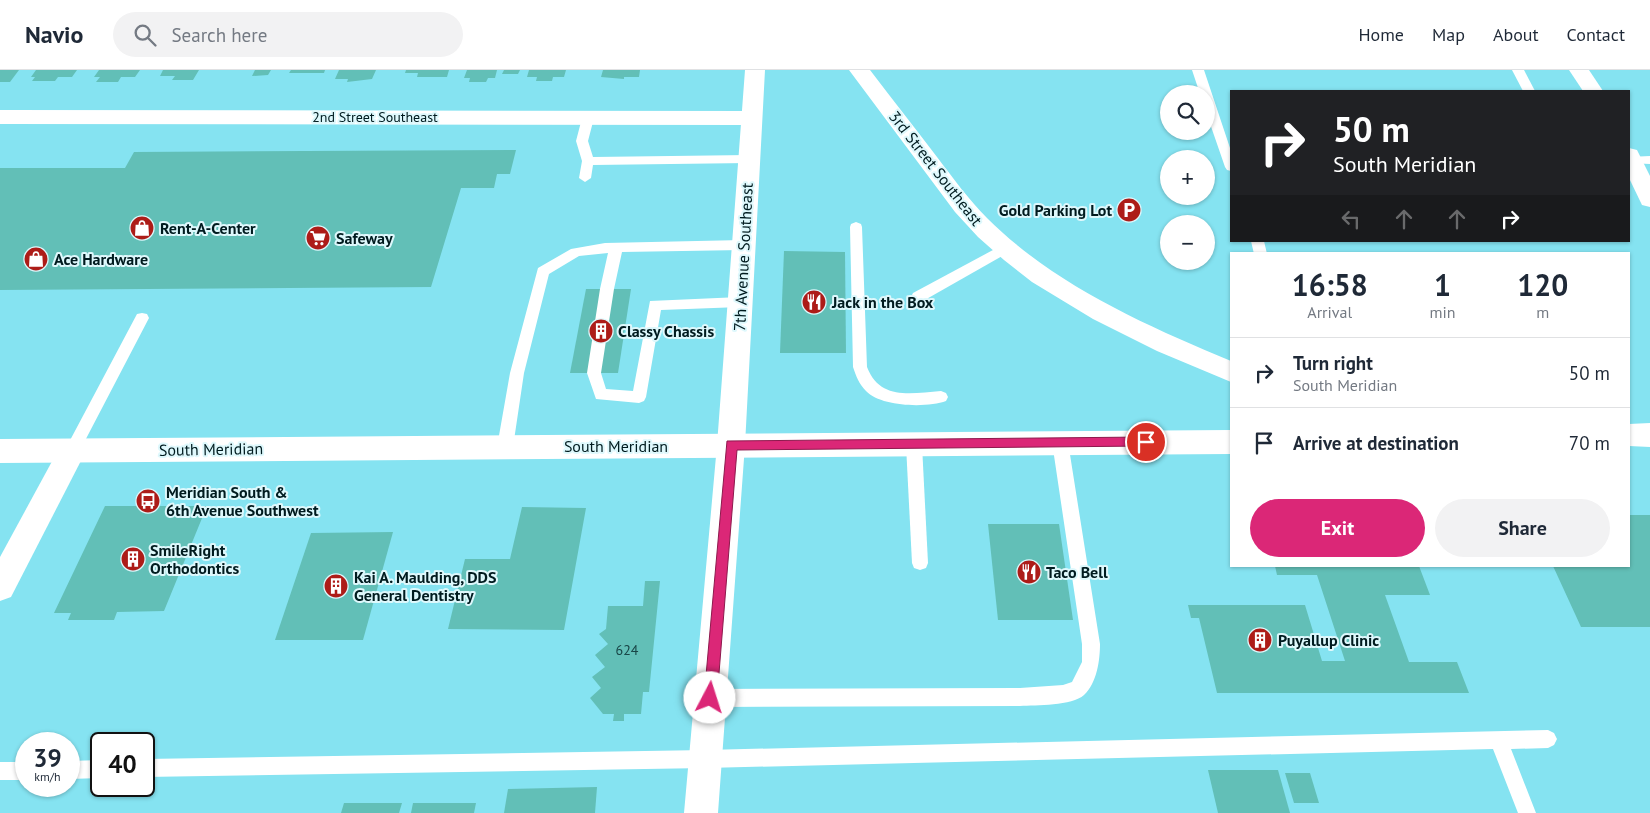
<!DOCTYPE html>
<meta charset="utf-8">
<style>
body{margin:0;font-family:"PT Sans",sans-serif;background:#f2f2f3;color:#1f2937;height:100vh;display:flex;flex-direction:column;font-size:19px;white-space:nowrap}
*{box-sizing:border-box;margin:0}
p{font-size:16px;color:#747a83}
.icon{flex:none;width:28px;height:28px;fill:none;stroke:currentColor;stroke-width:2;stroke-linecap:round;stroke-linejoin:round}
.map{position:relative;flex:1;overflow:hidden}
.panel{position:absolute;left:1230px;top:182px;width:400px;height:315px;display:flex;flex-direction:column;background:#fff;border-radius:0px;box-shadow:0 1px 4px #0004}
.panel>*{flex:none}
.hud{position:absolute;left:1230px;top:20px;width:400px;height:152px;border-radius:0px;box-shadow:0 1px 4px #0004;background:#202124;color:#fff;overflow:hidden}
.tools{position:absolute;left:1160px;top:15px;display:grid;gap:10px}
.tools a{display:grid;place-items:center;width:55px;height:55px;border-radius:50%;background:#fff;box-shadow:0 1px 4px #0004;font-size:25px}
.speed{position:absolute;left:15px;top:662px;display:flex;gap:10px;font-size:25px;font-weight:700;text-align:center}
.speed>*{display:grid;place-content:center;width:65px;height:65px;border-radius:50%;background:#fff;box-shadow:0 1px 4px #0004;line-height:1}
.speed small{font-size:12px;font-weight:400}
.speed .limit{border:2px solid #111;border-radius:8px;background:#fff;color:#111}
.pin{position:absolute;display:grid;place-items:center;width:42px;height:42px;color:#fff;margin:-21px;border:2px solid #fff;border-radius:50%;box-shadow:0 1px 5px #0007}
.me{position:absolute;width:55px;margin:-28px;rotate:5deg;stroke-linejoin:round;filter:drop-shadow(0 0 4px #0008)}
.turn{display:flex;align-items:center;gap:18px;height:105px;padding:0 20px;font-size:22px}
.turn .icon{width:65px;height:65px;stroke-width:2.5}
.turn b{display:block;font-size:35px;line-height:42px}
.lanes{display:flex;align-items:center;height:48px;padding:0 20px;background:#0003;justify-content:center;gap:25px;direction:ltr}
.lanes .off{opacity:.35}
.eta{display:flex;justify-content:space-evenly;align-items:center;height:85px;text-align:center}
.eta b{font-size:30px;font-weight:700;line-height:35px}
.cta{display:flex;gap:10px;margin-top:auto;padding:10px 20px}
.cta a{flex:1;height:58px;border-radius:30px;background:#db2777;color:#fff;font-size:20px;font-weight:700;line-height:58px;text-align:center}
.cta a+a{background:#f2f2f3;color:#1f2937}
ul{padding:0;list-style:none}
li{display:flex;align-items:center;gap:15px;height:70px;padding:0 20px;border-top:1px solid #e0e1e3}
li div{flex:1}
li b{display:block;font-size:19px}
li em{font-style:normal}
header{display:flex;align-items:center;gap:30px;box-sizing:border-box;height:70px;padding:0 25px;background:#fff;border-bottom:1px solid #e0e1e3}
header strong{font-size:24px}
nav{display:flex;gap:28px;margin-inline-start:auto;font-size:18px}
.search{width:350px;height:45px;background:#f2f2f3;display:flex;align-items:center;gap:12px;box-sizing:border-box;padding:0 18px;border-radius:28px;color:#747a83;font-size:19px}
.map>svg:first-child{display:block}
.building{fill:#62bfb7}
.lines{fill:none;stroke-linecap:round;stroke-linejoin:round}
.service{fill:#fff;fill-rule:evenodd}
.minor{fill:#fff;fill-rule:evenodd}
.tertiary{fill:#fff;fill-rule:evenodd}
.primary{fill:#fff;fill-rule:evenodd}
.route{fill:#db2777;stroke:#8e194d}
.labels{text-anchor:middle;stroke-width:4;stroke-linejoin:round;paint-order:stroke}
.far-street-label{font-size:14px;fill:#001b1f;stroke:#def8fc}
.number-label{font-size:14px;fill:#184445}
.street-label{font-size:16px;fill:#001b1f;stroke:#def8fc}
.poi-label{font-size:16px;font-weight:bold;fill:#001b1f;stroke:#def8fc;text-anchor:start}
</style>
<header>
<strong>Navio</strong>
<div class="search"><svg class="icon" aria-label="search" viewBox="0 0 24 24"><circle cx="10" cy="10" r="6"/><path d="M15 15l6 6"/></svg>Search here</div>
<nav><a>Home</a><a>Map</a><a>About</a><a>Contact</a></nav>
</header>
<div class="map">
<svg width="1650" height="743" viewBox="0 0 1650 743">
<rect width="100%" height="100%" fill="#85e3f1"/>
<g class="building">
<path d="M0,0H19L10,12H0Z"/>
<path d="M36,0H77L72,7H58L55,11H32L35,7H31Z"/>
<path d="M99,0H140L135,7H121L118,12H96L100,7H94Z"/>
<path d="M163,0H199L193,10H172L175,6H160Z"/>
<path d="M255,0H271L268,5L252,6Z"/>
<path d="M291,0H325L324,3H289Z"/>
<path d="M339,0H376L372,9L347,12L348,9H335Z"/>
<path d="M406,0H449L447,7H417L418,3H405Z"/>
<path d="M467,0H497L495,8H488L486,12H469L470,8H464Z"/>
<path d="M504,0H520L518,4H502Z"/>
<path d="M529,0H566L564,7H553L552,11H536L537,7H527Z"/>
<path d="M603,0H640L639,7H624V9L601,7Z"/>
<path d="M516,80L510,104H497L494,118H461L431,217L0,220V98H125L134,82Z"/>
<path d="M784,181L845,182L846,283H780Z"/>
<path d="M586,219H631L618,303H570Z"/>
<path d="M105,436H207L164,541L117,542L114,550H68L71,543H54Z"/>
<path d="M522,437L586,438L564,560L448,559L465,489H510Z"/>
<path d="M1629,445H1650V557H1581L1553,496H1629Z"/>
<path d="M988,454H1059L1073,550H998Z"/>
<path d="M393,462L363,570H275L311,463Z"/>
<path d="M1275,496H1419L1430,525H1385L1409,592H1457L1469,623H1217L1199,548H1191L1188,535H1305L1322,591H1345L1317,505H1277Z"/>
<path d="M645,511H660L649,622H643L641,644H624V651H613L614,644H603L590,628L601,618L592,607L605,597L595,585L608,574L599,564L606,559L608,536H643Z"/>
<path d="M1208,700H1278L1290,743H1218Z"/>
<path d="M1285,703H1310L1319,733H1294Z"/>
<path d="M597,717L595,743H504L508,719Z"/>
<path d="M344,733H402L399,743H341Z"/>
<path d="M413,733H476L474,743H411Z"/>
</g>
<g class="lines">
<g class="service">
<path d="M1192,0H1204L1231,81V101L1227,100L1225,97L1206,42V24H1200Z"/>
<path d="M1512,0H1524L1535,21H1523Z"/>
<path d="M588,44L594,48L588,71L593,87L749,85L755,89L749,93L593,95L591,108L585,112L579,108L582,91L576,71L582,48Z"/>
<path d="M1650,86V94L1629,93V87Z"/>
<path d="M856,152L861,154L862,157L867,297C880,331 912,323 941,321L946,323L948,327L946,331C927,338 881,337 866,321C859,314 856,306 853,297L850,157L851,154Z"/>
<path d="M743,170L748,172L749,175L748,178L743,180L622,182L614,219L601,303L606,319L633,321L650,231L740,227L745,228L747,232L745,236L740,237L661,240L646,327L644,331L639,333L596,329L587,303L600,219L608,183L579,186L549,204L524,303L513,377L510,382L505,383L500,382L497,377L510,303L538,198L571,179L605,173Z"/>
<path d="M1251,171H1264L1267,184H1254Z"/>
<path d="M1006,173L1011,175L1012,178L1011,181L923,231L918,232L913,231L911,227L913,223Z"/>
<path d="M142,243L147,244L149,248L77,386L72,387L67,386L64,381L67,376L137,244Z"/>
<path d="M1060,366L1065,367L1068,372L1100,574C1100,590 1097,613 1084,625C1072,636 1036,635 1020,636L710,637L704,634L701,628L704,622L710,619L1020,618L1063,615L1072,612L1082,592V574L1052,372L1055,367Z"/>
<path d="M914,369L919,370L922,375L928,493L926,498L920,500L914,498L912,493L906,375L909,370Z"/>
<path d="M1548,660L1554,663L1557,669L1554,675L1548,678L1511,679L1536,743H1518L1493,679L706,698L144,707V689L706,680Z"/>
<path d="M101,690V708L69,709V691Z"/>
<rect x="0" y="692" width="26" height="18"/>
</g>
<g class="minor">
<path d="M1569,0H1589L1603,21H1583Z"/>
<path d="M0,40L751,41L759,43L762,48L759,53L751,55L0,54Z"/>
<path d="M1629,78L1637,80L1650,106V137L1642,135L1629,108Z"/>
<path d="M72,369L82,373L86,381L11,527L0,531V487L62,373Z"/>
</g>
<path class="tertiary" d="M745,0H765L745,375L718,743H684L717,375Z"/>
<g class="primary">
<path d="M849,0H870C892,29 915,58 937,87C953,108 969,130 987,148C1054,215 1145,255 1231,291V312L1157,281L1093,249L1032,212L1004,190L978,167L955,142Z"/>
<path d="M1650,353V377L1629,376V354Z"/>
<path d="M1231,360V384L0,393V369Z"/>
</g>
</g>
<path class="route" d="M1146,367L1150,368L1151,372L1150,375L1146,376L737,380L717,628L715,632L710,634L706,632L704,628L727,371Z"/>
<defs>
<symbol id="parking-disc" viewBox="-11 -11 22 22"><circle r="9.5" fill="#ad1c18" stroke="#def8fc"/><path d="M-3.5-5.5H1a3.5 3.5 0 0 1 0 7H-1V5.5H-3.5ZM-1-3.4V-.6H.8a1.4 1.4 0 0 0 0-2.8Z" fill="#fff"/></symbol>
<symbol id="shop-disc" viewBox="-11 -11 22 22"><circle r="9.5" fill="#ad1c18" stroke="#def8fc"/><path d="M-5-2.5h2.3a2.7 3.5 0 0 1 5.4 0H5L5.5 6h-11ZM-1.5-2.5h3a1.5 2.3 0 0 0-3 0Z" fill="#fff"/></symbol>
<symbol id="supermarket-disc" viewBox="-11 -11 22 22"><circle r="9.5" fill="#ad1c18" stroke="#def8fc"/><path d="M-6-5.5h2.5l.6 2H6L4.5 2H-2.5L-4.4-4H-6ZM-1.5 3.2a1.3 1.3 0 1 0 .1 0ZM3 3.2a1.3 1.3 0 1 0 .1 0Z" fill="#fff"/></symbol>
<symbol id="restaurant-disc" viewBox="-11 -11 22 22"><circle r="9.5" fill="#ad1c18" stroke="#def8fc"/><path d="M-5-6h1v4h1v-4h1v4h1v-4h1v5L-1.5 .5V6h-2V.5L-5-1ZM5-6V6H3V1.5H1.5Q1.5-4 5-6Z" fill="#fff"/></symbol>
<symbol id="building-disc" viewBox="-11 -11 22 22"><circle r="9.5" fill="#ad1c18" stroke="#def8fc"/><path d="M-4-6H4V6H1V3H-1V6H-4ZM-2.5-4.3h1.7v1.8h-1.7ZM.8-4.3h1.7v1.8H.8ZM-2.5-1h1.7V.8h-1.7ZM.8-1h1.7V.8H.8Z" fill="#fff"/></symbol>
<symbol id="bus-disc" viewBox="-11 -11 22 22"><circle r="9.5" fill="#ad1c18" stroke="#def8fc"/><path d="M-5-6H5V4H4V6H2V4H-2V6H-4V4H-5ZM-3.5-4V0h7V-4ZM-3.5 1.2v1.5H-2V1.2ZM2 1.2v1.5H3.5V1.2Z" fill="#fff"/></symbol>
</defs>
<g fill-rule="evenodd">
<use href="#parking-disc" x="1115" y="126" width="28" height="28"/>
<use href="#shop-disc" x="128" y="144" width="28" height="28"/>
<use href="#supermarket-disc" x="304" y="154" width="28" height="28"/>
<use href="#shop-disc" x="22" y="175" width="28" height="28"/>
<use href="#restaurant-disc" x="800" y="218" width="28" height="28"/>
<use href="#building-disc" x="587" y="247" width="28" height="28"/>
<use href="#bus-disc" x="134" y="417" width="28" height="28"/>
<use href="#building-disc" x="119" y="475" width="28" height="28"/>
<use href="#restaurant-disc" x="1015" y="488" width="28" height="28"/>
<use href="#building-disc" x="322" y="502" width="28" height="28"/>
<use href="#building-disc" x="1246" y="556" width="28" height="28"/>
</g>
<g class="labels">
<g class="far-street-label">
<text x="375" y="52">2nd Street Southeast</text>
</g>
<g class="number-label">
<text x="627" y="585">624</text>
</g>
<g class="street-label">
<text transform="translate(936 98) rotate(52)" y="6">3rd Street Southeast</text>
<text transform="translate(743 187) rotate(-87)" y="6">7th Avenue Southeast</text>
<text x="616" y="382">South Meridian</text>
<text transform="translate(211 379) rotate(-1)" y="6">South Meridian</text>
</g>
<g class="poi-label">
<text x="1112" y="146" text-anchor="end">Gold Parking Lot</text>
<text x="160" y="164">Rent-A-Center</text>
<text x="336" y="174">Safeway</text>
<text x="54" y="195">Ace Hardware</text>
<text x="832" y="238">Jack in the Box</text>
<text x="618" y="267">Classy Chassis</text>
<text x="166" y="428">Meridian South &amp;<tspan x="166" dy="18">6th Avenue Southwest</tspan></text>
<text x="150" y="486">SmileRight<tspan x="150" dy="18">Orthodontics</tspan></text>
<text x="1046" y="508">Taco Bell</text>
<text x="354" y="513">Kai A. Maulding, DDS<tspan x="354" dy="18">General Dentistry</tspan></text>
<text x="1278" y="576">Puyallup Clinic</text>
</g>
</g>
</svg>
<div class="tools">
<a><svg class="icon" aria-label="search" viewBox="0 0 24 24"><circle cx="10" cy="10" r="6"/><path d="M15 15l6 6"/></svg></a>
<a>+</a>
<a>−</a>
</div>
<div class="speed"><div>39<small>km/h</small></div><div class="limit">40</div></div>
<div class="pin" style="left:1146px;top:372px;background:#d93025"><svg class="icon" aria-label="arrive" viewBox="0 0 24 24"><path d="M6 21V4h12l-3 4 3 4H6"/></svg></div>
<svg class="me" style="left:710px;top:628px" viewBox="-20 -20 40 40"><circle r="19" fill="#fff"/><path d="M0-13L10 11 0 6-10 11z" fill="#db2777"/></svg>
<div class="hud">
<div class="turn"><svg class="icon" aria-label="right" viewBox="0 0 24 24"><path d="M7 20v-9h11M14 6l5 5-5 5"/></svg><div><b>50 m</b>South Meridian</div></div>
<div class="lanes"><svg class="icon off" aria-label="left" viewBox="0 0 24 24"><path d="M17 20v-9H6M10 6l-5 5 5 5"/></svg><svg class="icon off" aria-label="ahead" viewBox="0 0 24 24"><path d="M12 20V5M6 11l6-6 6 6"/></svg><svg class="icon off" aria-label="ahead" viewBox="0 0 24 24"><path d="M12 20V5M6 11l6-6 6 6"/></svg><svg class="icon" aria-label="right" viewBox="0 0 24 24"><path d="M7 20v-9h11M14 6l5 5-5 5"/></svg></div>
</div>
<section class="panel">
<div class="eta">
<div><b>16:58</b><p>Arrival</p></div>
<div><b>1</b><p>min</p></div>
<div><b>120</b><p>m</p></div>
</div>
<ul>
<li><svg class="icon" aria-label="right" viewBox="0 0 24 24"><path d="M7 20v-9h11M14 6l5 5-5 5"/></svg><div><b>Turn right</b><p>South Meridian</p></div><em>50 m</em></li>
<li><svg class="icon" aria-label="arrive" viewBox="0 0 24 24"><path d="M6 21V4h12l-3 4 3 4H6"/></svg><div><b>Arrive at destination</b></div><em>70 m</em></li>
</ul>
<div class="cta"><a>Exit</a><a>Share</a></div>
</section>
</div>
